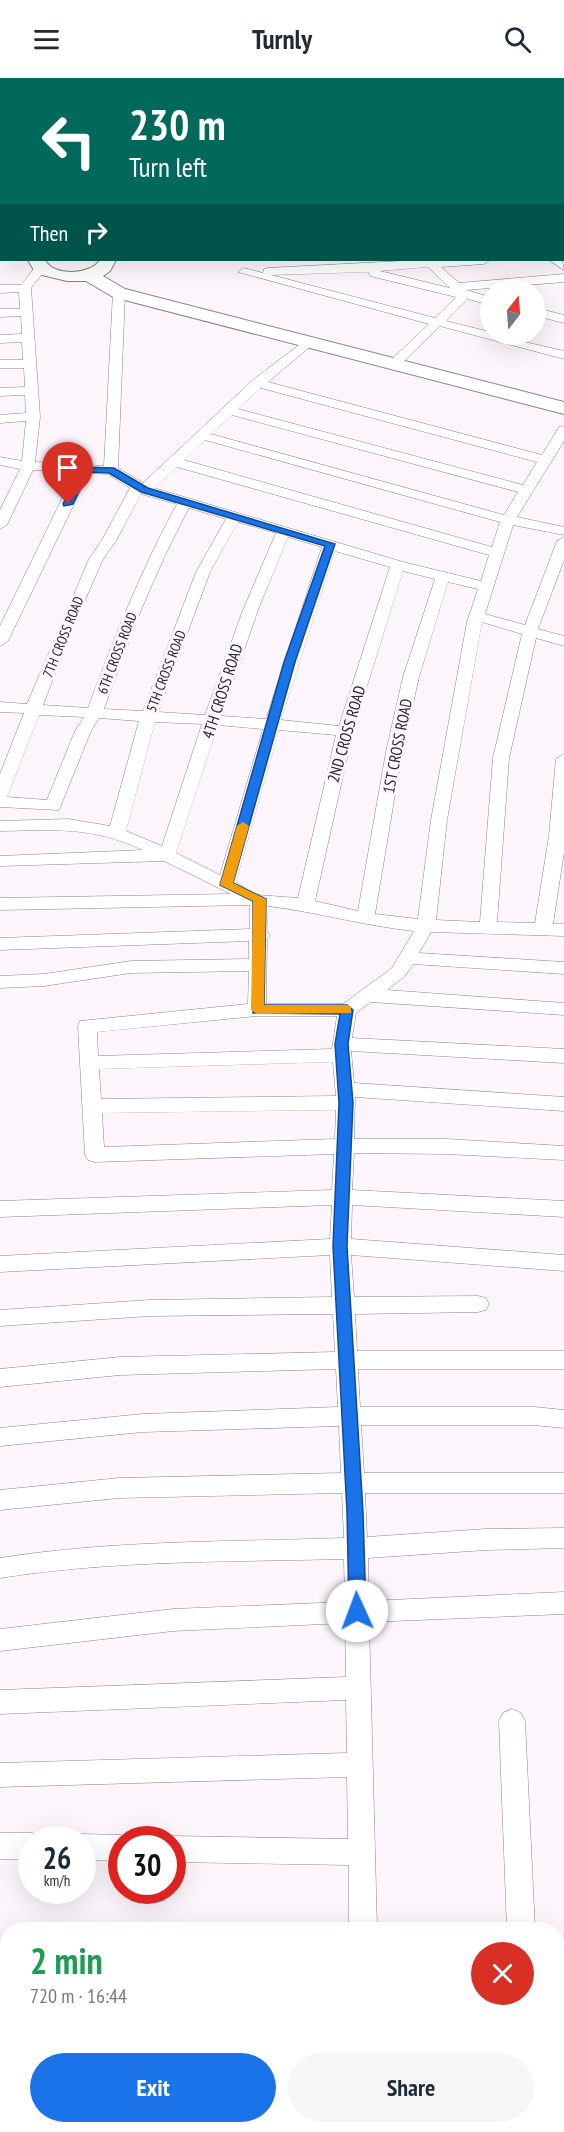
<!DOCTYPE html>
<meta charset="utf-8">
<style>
body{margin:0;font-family:"PT Sans Narrow",sans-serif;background:#f6f6f7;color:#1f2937;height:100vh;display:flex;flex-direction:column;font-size:22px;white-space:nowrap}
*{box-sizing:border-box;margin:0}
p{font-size:20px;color:#747a83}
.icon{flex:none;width:33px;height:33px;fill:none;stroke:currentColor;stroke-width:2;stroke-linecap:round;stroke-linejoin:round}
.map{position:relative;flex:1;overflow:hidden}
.panel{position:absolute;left:0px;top:1844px;width:564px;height:212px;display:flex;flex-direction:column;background:#fff;border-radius:24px 24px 0 0;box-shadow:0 6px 24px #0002}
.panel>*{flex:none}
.top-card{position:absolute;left:0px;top:0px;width:564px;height:183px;box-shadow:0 6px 24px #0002;background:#00695c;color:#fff;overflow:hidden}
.needle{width:39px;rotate:17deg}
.buttons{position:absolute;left:480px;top:201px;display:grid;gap:12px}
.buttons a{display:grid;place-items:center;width:66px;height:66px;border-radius:50%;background:#fff;box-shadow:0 6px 24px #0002;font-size:30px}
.speed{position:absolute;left:18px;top:1748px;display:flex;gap:12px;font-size:30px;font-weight:700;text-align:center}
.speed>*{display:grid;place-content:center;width:78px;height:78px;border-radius:50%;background:#fff;box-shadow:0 6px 24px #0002;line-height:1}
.speed small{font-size:15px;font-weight:400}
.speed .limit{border:9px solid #d22;background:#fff;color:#111}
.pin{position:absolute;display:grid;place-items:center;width:51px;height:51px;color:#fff;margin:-62px -26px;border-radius:50% 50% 50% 0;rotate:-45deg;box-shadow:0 0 6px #0007}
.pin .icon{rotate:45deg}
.me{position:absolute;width:66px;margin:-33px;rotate:358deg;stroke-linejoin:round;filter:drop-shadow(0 0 4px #0008)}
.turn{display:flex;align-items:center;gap:21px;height:126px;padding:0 30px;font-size:27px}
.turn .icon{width:78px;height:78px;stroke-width:2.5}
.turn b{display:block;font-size:42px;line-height:51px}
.then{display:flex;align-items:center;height:57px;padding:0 30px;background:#0003;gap:12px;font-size:22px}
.round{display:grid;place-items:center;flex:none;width:63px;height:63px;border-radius:32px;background:#f6f6f7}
.summary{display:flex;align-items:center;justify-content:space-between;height:102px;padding:0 30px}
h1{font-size:36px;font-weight:800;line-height:45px;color:#1e9e55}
.primary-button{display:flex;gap:12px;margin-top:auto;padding:12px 30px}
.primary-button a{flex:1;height:69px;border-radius:36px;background:#1a73e8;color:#fff;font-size:24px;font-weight:800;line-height:69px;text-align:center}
.primary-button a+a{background:#f6f6f7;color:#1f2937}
header{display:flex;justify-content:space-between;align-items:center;height:78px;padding:0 30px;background:#fff;font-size:27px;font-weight:800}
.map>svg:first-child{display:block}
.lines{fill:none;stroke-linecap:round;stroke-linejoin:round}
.street-casing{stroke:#898488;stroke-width:1}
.secondary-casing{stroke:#898488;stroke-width:2}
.street{fill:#fff;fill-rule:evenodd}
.secondary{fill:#fff;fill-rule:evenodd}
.route{fill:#1a73e8;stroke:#114b97;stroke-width:1.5}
.slow{fill:#f59e0b}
.labels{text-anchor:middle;stroke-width:6;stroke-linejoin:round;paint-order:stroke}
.far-street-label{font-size:14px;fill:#292729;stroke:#fcf6fc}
.street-label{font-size:16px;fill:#292729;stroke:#fcf6fc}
</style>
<header><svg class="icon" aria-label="menu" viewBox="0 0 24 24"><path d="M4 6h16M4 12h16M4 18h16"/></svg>Turnly<svg class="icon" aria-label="search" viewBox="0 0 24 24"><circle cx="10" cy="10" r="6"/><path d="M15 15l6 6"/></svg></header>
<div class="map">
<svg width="564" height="2054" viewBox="0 0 564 2054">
<rect width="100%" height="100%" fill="#fcf6fc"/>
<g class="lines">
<defs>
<g id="street">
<path d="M0,0H15L16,2H2Z"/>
<path d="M90,0H106L107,2H91Z"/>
<path d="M186,0H202L203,2H187Z"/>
<path d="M283,0H299L300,2H284Z"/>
<path d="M408,0H428L429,2H409Z"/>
<rect x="562" y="15" width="2" height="6"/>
<rect x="0" y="26" width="2" height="6"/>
<rect x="0" y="63" width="2" height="7"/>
<rect x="562" y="63" width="2" height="6"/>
<rect x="0" y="85" width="2" height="6"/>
<rect x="0" y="109" width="2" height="6"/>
<rect x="0" y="126" width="2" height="6"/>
<rect x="562" y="140" width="2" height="7"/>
<path d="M421,182H490L484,186L441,189L459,205L564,196V204L466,212L490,219V227L468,221L446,243L490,254V256L564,273V281L440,248L398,289H390V283L429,246L238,194L244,190L263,195L264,191L268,190ZM428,189L450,210L380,193ZM369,194L370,198L456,219L435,240L271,197Z"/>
<path d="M549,182H562L564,192Z"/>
<path d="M37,187L47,190L31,210L40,339L35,384L104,388L113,215L119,211L125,215L118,390L143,405L253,302L308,260L312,261V267L268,304L542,377L559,349L564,348V363L517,439L564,449V457L513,447L485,536L525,547L557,463L564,459V482L538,551L564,558V568L536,560L509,680L497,844L535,845L549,758L556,681L564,676V774L553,846H564V858L431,854L419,875L564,884V896L413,886L405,898L387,912L564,925V937L371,924L356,935L352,960L564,971V985L351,973L354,1005L564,1019V1033L355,1019L354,1061H447L564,1068V1082L447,1076L354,1075L352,1112L564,1123V1139L352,1127L351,1161L564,1177V1193L351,1177L354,1219L478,1218L486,1220L489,1226L486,1232L478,1234L355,1236L357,1273H564V1291H358L360,1329H534L564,1332V1350L534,1347H361L364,1395H564V1415H365L367,1459L486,1451L564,1450V1470L486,1472L368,1480L369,1523L564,1514V1536L369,1544L377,1851H349V1787L172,1784V1761H165L172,1758L348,1761L347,1699L0,1709V1685L347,1675L346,1622L0,1636V1612L346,1599L345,1545L173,1553L0,1573V1551L173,1531L345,1524L344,1481C229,1484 114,1482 0,1500V1480C114,1462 229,1464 344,1460L342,1415L119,1420L0,1432V1412L119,1400L341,1395L339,1348L143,1354L0,1368V1350L143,1336L338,1329L336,1291L120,1297L0,1309V1291L120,1279L335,1274L333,1236L150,1238L0,1248V1232L150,1222L332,1219L330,1177L0,1194V1178L330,1161L332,1127L0,1139V1123L332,1112L334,1076L95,1084L88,1082L85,1077L78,948L80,943L248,926L249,893L131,895L44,908L0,910V898L44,896L131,883L249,881V863L0,872V860L250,851V827L0,832V820L231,816L164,783L0,788V778L143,772C90,748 56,752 0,753V743L68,741L110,748L139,643L99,640L91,653L59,732L0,729V696L24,635L0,634V624L27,626L89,481L102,462L130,410L108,396L89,395L8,563L0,568V548L75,394L33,392L7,447L0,451V432L20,391L0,387V379L22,383L26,343L0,345V337L26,335L25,317L0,318V310L25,309L24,290H0V282H23L22,264L0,265V257L22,256L21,238L0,239V231H20L19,214L0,215V207H21ZM261,310L537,384L523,407L238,331ZM232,337L518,414L504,437L211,356ZM205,362L500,444L492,469L184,382ZM177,389L489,477L481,503L403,484L154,410ZM141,416L177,426C141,492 114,560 88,630L43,627L72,552L103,481L116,463ZM189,430L226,441L196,494L143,633L104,631C128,562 154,495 189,430ZM238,444L276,455L243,532L205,637L158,634L210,494ZM288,459L322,469L266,641L221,638L258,532ZM335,473L390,489L339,648L281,642ZM403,493L435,501L403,599L386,674L358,833L315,823L353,653ZM448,504L478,511L467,544L431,742L418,841L375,836L402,674L419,599ZM482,544L522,556L493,680L480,844L436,842L447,742ZM39,637L84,639L75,653L47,722L7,719ZM155,644L202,646L162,768L126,753ZM218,647L263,651L220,797L176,775ZM279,652L336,657L298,820L244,816L247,812L236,804ZM268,828C317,834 365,848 414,853L392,890L343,926H266L267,861L270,857L267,853ZM257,938H337L332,971L98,978L97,954ZM333,984L336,1018L101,1021L99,991ZM336,1032L335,1061L104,1069L102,1035Z"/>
<path d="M536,230L564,237V245L536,238Z"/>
<path d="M512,1631L521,1635L525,1643L535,1851H507L499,1643L503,1635Z"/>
<path d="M0,1755H32L42,1761H32V1781H0Z"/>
<path d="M82,1756L122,1757L131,1761H122V1783L82,1782V1761H72Z"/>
<rect x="526" y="2048" width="28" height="6"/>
</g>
<g id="secondary">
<rect x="562" y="132" width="2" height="10"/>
<rect x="0" y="165" width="2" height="10"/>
<path d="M28,182H45C54,199 90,197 100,182H116L110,193L103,198L125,211L564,324V336L113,219L86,203H67L42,197L35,194Z"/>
<path d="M564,1887V1960L556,1961V1888Z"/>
<path d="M8,1981V2048H24L13,2054H0V1983Z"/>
</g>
</defs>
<use href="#street" class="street-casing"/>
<use href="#secondary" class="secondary-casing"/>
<use href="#street" class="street"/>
<use href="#secondary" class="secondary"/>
</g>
<path class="route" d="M81,389L114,390L148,410L335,466L295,584L233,805L266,821L264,927H347L353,932L348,966L353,1025L347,1168L363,1434L366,1533L363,1538L357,1541L351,1538L349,1533L347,1434L333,1168L339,1025L335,966L340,936L253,935V823L220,807L284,584L325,468L141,414L109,395L88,394L73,426L64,428L63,426Z"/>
<path class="slow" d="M243,744L249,748L233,805L266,821L264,927H347L351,929V935L257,936L251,932L253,823L220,807L237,748Z"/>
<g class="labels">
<g class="far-street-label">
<text transform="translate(63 559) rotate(-68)" y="5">7TH CROSS ROAD</text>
<text transform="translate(117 575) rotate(-69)" y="5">6TH CROSS ROAD</text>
<text transform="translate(166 593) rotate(-69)" y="5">5TH CROSS ROAD</text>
</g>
<g class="street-label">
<text transform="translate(222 613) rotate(-72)" y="6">4TH CROSS ROAD</text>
<text transform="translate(346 656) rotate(-74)" y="6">2ND CROSS ROAD</text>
<text transform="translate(397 668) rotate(-79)" y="6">1ST CROSS ROAD</text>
</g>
</g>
</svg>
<div class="buttons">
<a><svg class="needle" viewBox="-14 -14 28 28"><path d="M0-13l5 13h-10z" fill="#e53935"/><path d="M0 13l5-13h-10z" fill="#747a83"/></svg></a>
</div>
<div class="speed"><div>26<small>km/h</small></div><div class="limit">30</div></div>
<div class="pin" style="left:68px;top:426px;background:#d93025"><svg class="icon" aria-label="arrive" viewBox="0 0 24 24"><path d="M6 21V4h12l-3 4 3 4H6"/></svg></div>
<svg class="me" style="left:357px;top:1533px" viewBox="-20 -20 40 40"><circle r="19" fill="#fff"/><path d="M0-13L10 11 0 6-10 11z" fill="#1a73e8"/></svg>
<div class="top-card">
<div class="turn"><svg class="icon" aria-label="left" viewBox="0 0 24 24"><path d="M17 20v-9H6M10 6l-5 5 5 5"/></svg><div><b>230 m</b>Turn left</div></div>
<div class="then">Then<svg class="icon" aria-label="right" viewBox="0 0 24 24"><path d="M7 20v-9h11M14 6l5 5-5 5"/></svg></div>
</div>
<section class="panel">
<div class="summary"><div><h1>2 min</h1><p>720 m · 16:44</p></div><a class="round" style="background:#d93025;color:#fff"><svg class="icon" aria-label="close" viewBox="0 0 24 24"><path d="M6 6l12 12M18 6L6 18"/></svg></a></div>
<div class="primary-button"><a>Exit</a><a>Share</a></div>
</section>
</div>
